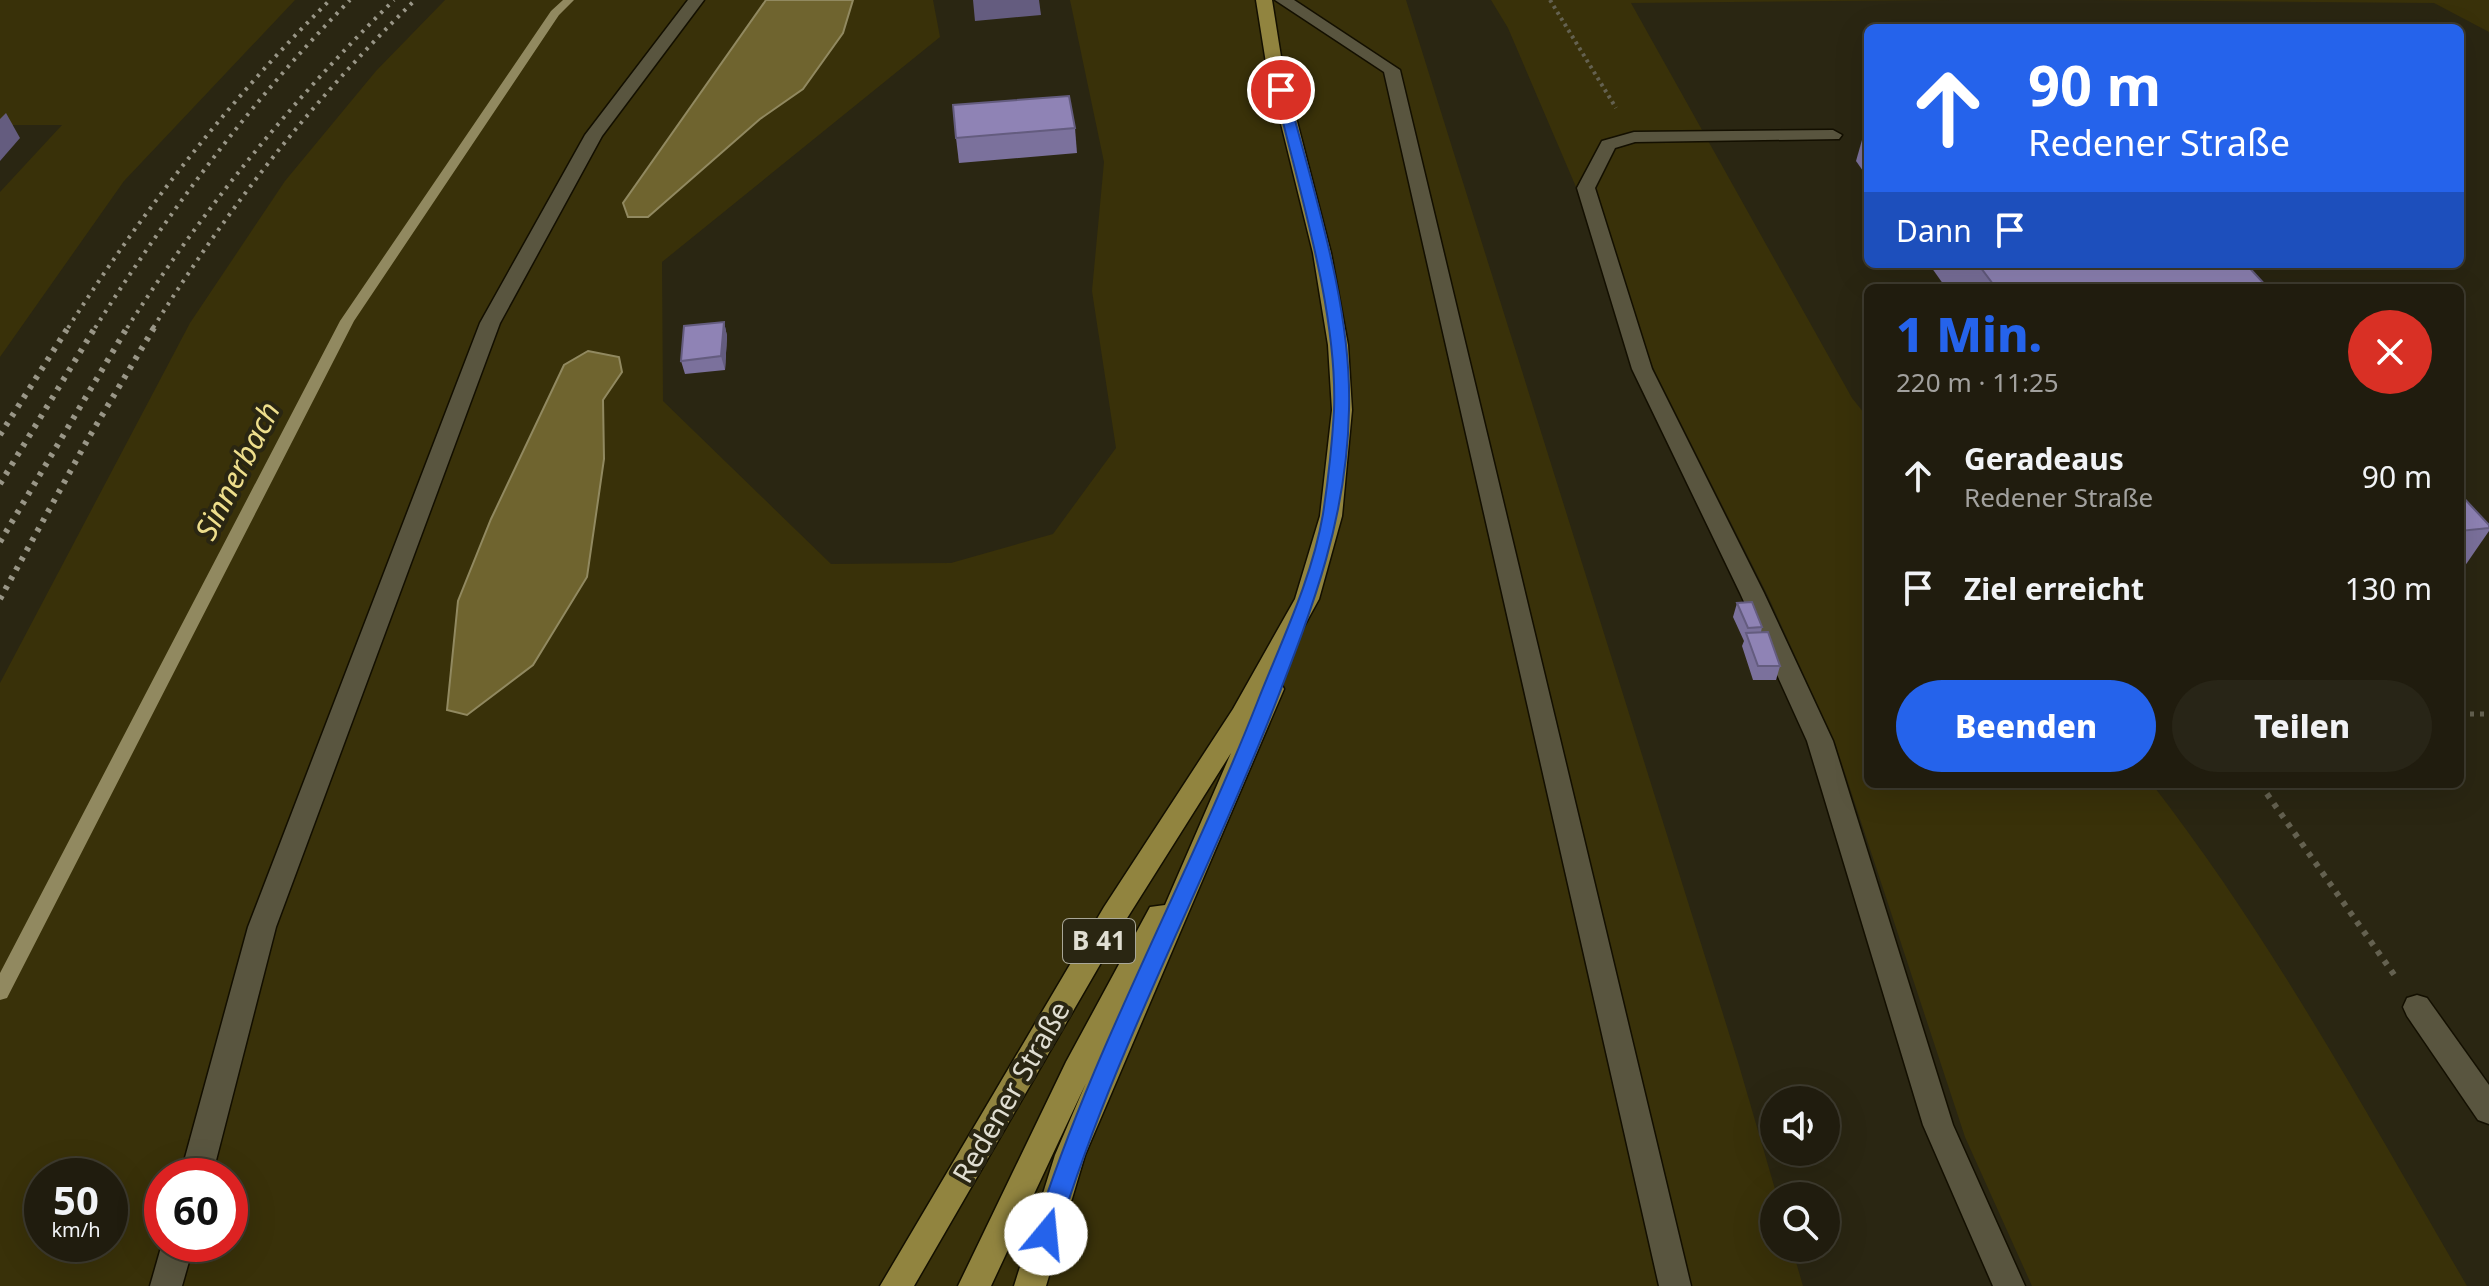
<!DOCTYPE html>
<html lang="de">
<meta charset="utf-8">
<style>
body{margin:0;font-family:"Noto Sans",sans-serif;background:#282517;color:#f1f3f6;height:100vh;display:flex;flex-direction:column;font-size:30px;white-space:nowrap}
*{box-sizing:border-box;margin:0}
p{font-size:26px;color:#a2a19e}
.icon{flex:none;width:44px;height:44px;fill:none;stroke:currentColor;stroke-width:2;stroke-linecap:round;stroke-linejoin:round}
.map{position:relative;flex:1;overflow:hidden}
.sheet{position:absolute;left:1864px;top:284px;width:600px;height:504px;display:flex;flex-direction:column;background:#201c0e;border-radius:12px;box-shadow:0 8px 32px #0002,0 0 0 2px #3d3a2e}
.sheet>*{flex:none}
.guide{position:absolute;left:1864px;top:24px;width:600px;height:244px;border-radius:12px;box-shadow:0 8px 32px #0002,0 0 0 2px #3d3a2e;background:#2563eb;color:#fff;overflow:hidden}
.tools{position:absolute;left:1760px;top:1086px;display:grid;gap:16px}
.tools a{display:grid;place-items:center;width:80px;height:80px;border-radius:50%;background:#201c0e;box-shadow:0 8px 32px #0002,0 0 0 2px #3d3a2e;font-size:40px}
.speed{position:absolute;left:24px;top:1158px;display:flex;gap:16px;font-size:40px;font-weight:700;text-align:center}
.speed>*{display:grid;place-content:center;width:104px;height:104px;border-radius:50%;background:#201c0e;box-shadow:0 8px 32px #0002,0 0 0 2px #3d3a2e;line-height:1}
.speed small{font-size:20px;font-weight:400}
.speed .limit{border:12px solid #d22;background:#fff;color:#111}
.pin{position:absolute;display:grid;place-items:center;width:68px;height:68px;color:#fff;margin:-34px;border:4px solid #fff;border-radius:50%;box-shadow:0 2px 8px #0007}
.me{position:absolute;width:88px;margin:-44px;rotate:17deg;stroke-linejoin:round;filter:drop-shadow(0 0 6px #0008)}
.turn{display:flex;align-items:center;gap:28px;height:168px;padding:0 32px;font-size:36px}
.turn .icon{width:104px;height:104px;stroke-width:2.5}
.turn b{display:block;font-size:56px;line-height:68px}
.then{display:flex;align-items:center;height:76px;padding:0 32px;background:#0003;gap:16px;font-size:30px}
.round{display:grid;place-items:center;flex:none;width:84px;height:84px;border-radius:42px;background:#282517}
.summary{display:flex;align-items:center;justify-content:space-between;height:136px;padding:0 32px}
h1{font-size:48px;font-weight:800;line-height:60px;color:#2563eb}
.action{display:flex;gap:16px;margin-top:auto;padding:16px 32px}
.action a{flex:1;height:92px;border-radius:48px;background:#2563eb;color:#fff;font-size:32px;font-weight:800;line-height:92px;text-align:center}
.action a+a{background:#282517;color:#f1f3f6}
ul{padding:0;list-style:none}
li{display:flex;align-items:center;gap:24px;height:112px;padding:0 32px}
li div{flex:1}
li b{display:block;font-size:30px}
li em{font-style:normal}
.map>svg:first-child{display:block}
.green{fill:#393109;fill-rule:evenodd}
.water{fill:#6f642f;stroke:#918960;stroke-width:2}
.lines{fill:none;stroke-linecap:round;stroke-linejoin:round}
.stream{fill:#918960;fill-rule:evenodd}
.minor-casing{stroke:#130f00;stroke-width:3}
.major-casing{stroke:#130f00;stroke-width:3}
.path-far2{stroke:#646150;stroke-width:4;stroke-dasharray:3 4;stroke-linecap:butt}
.path-far1{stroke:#646150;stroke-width:5;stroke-dasharray:4 6;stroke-linecap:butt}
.path{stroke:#646150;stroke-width:6;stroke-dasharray:5 7;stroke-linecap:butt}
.minor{fill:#59553f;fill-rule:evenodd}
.major{fill:#91843f;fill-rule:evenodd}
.rail-far1{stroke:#999687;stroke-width:4;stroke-dasharray:3 6;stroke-linecap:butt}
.rail{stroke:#999687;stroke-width:6;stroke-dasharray:4 7;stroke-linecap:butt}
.wall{fill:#7b719c}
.shaded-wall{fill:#645c7f}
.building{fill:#8f83b5;stroke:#645c7f;stroke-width:2}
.route{fill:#2563eb;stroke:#184099;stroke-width:2}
.labels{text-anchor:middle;stroke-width:8;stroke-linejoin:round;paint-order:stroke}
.shield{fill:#2a2612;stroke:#a9a798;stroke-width:2}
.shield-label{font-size:26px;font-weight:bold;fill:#e0ded2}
.street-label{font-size:28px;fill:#e0ded2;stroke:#2a2612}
.water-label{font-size:30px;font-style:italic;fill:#eede8c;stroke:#2a2612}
</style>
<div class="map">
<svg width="2489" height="1286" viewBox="0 0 2489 1286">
<rect width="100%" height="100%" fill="#2a2612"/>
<g class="green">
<path d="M0,0H295L124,181L0,357V192L62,125H0Z"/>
<path d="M445,0H766L623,203L628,217H648L760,119L803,89L843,33L853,0H933L940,37L662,262L663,401L831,564L951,563L1053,534L1116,448L1092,291L1104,162L1070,0H1406L1738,1062L1777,1196H1774V1248H1792L1803,1286H0V683L190,323L285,181L376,71ZM564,365L622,372L603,400L604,459L587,577L458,601L491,519ZM42,1176H110V1244H42ZM162,1176H230V1244H162Z"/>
<path d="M1491,0H1950L1631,3L1852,398L1868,418V784H2152C2273,940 2368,1116 2467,1286H2032L1965,1137L1836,746L1768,596L1656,374L1508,28Z"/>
<path d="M2093,0H2489V32L2434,3Z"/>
</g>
<g class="water">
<path d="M766,0H853L843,33L803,89L760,119L648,217H628L623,203Z"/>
<path d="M588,351L619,357L622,372L603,400L604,459L587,577L533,665L467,715L447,710L458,601L491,519L564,365Z"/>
</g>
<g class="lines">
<path class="stream" d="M563,0H574L559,15L354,321L7,998L0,1000V973L340,321L551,11Z"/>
<defs>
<g id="minor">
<path d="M688,0H704L602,136L500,323L276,927L212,1176H180L248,927L480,323L585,135Z"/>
<path d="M1275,0H1294L1400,70L1691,1286H1659L1384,72Z"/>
<path d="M1833,130L1842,135L1839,139L1635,142L1615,148L1595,188L1652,369L1764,593L1833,741L1953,1125L2025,1286H1993L1923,1125L1807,741L1740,593L1632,369L1577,188L1602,141L1634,132Z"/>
<path d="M2417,995L2427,998L2489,1085V1124L2478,1120L2407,1016L2403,1007L2407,998Z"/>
<path d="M162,1244H194L182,1286H150Z"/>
</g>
<path id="major" d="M1256,0H1272L1282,63L1331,253L1348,345L1352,410L1342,516L1319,599L1274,681L1281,683L1284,689L1085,1155L1046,1286H1014L1055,1155L1086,1083L991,1286H958L1066,1062L1150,907L1165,905L1231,753L1124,923L914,1286H880L1104,907L1233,709L1295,599L1320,516L1332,410L1328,345L1313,253L1266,63Z"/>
</defs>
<use href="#minor" class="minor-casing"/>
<use href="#major" class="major-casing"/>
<path class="path-far2" d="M1550,0L1616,108"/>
<path class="path-far1" d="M2460,714H2489"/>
<path class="path" d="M2260,784L2395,976"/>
<use href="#minor" class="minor"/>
<use href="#major" class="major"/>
<g class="rail-far1">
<path d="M68,328C144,209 230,99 330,0"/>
<path d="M95,328C170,210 252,100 350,0"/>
<path d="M127,328C204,208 292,100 394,0"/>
<path d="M153,328C230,205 311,102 415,0"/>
</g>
<g class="rail">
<path d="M0,435L69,326"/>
<path d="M0,484L96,326"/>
<path d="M0,542L128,326"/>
<path d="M0,599L88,439L155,326"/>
</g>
</g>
<g class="wall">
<path d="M1868,119V178L1856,161Z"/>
<path d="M1075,128L1077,153L959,163L956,138Z"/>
<path d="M1929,264H2246L2268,288H1946Z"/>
<path d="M724,322L727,336L725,370L685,374L681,361Z"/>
<path d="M2460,494L2489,525V531L2460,573Z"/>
<path d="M1737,603L1762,627L1761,632L1780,666L1776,680H1753L1742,646L1744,641L1733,617Z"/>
</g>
<g class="shaded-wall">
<path d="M973,0H1039L1041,15L975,21Z"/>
<path d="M6,113L20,138L0,161V119Z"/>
<path d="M724,322L727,336L725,370L721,356Z"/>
</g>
<g class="building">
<path d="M1069,96L1075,128L956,138L953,105Z"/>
<path d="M1978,264H2246L2268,288H1996Z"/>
<path d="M724,322L721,356L681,361L684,326Z"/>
<path d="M2460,494L2489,525V528L2460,531Z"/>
<path d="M1752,602L1762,627L1748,628L1737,603Z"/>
<path d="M1768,632L1780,666H1758L1746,633Z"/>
</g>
<path class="route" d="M1281,86L1287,90C1313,191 1352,305 1349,410C1347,517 1314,604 1276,702C1207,880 1114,1050 1058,1234L1054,1242L1046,1245L1037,1242L1034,1234C1091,1051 1187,881 1257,703C1281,642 1312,579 1323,514C1328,481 1332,445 1334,411C1338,312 1298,187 1275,90Z"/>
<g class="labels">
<rect class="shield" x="1063" y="919" width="72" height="44" rx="6"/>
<g class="shield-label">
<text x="1099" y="950">B 41</text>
</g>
<g class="street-label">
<text transform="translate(1011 1092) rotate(-60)" y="10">Redener Straße</text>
</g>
<g class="water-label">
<text transform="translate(238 471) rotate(-63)" y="10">Sinnerbach</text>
</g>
</g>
</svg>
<div class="tools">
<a><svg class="icon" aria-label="sound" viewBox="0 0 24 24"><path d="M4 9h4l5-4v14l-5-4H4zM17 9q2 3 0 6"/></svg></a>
<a><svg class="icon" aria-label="search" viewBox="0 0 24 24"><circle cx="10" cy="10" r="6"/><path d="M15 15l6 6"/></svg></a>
</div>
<div class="speed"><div>50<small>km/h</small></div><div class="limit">60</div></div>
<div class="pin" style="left:1281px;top:90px;background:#d93025"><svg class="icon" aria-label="arrive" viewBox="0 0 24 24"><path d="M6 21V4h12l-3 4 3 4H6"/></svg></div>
<svg class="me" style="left:1046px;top:1234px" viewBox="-20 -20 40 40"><circle r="19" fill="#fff"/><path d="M0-13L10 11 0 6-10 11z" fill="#2563eb"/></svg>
<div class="guide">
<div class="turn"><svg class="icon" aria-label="ahead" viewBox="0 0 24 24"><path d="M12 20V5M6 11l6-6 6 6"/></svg><div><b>90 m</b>Redener Straße</div></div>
<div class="then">Dann<svg class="icon" aria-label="arrive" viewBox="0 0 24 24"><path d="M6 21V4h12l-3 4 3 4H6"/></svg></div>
</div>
<section class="sheet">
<div class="summary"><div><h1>1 Min.</h1><p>220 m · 11:25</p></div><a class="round" style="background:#d93025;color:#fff"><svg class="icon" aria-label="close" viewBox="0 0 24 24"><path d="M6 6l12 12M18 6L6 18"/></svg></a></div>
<ul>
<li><svg class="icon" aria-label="ahead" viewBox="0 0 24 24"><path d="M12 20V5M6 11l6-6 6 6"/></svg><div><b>Geradeaus</b><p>Redener Straße</p></div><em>90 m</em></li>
<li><svg class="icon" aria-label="arrive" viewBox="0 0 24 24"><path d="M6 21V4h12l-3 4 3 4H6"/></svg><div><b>Ziel erreicht</b></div><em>130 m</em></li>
</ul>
<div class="action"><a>Beenden</a><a>Teilen</a></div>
</section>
</div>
